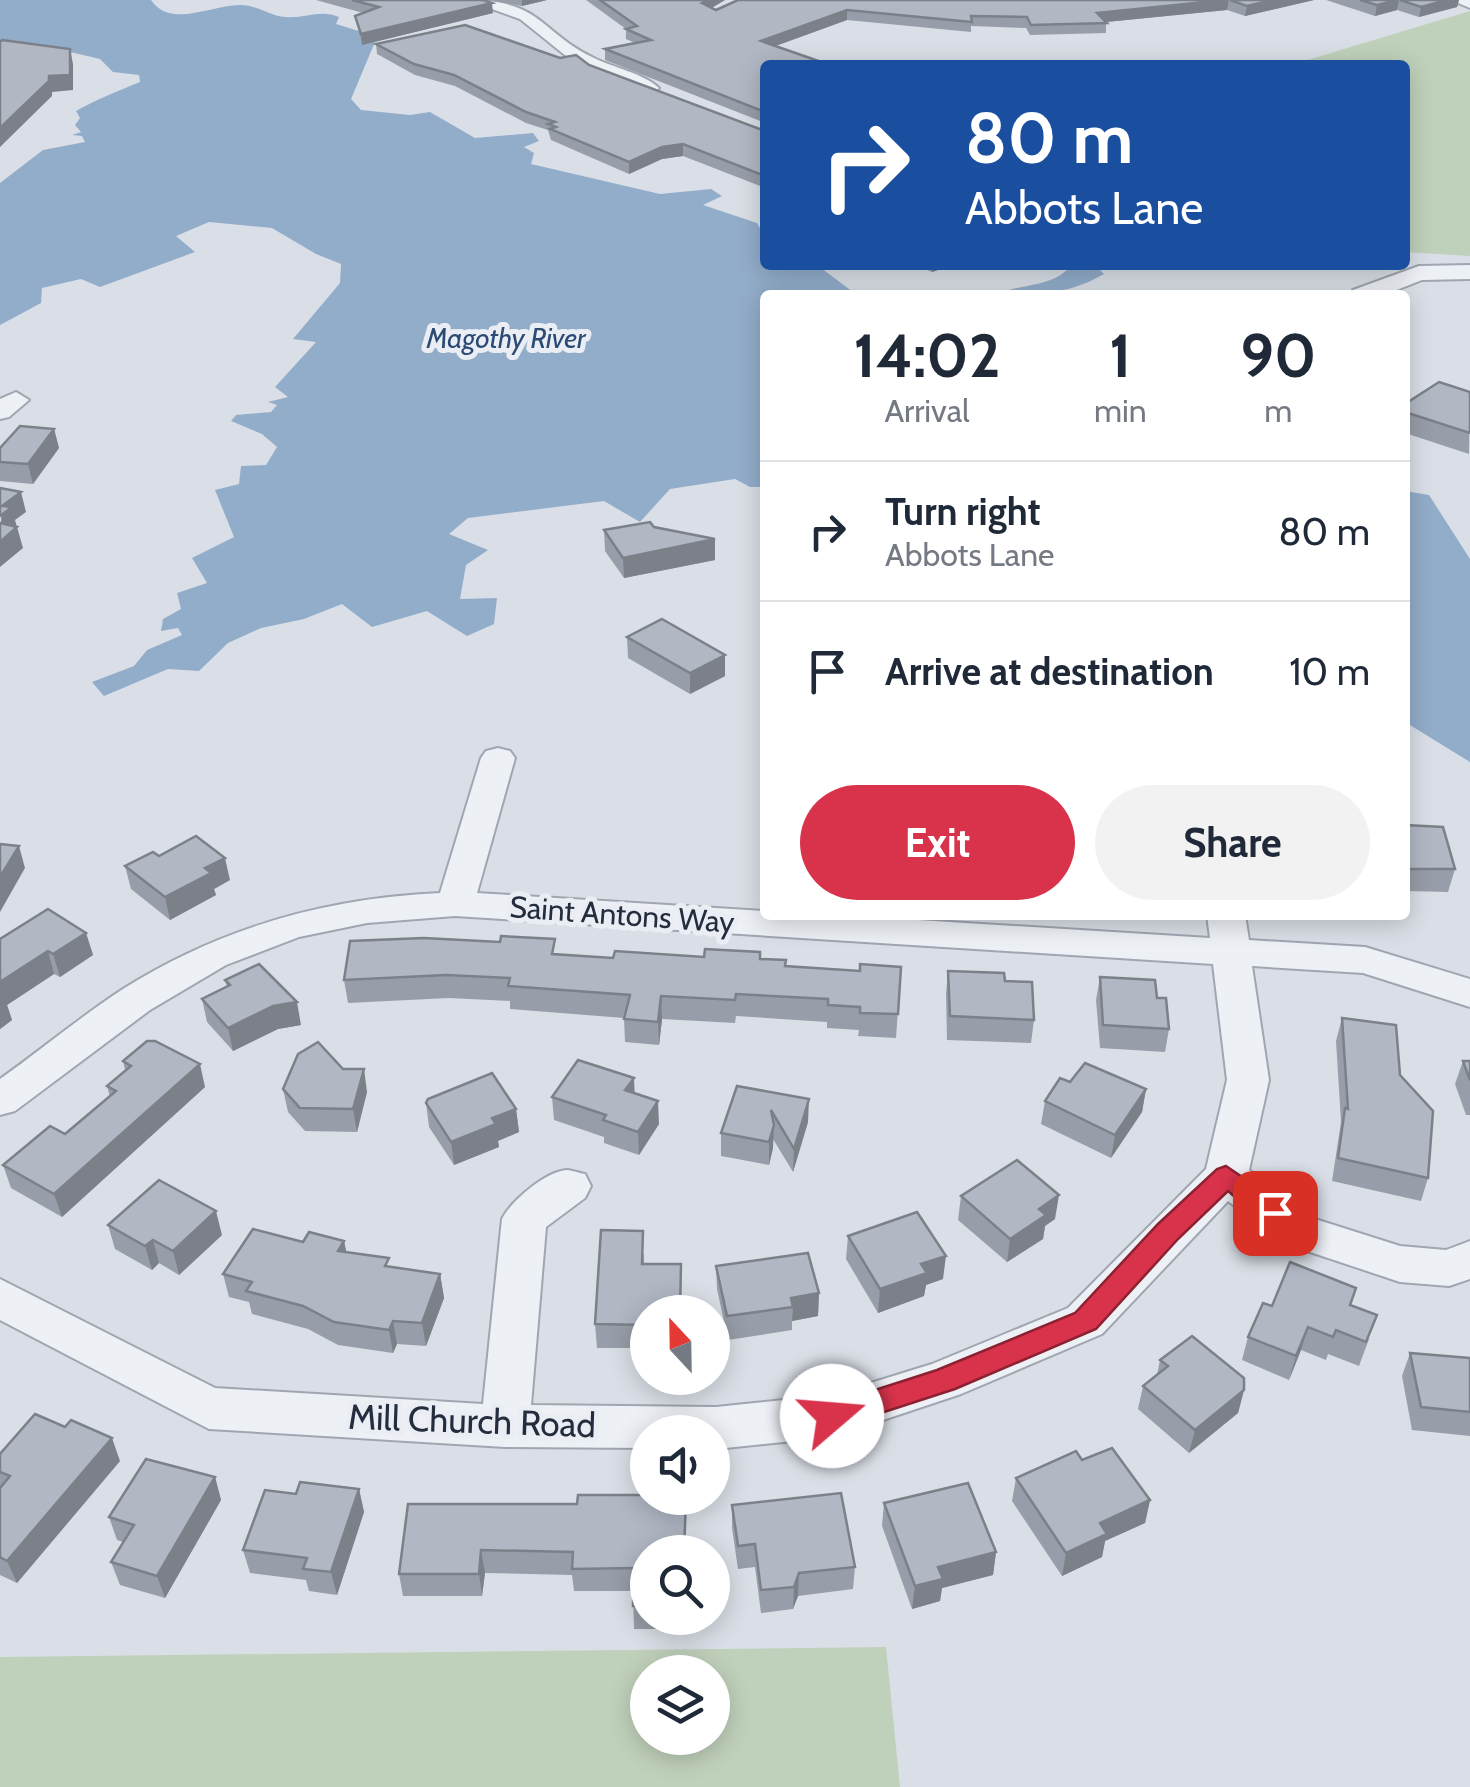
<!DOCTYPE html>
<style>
body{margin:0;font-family:Cabin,sans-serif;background:#f2f2f3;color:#1f2937;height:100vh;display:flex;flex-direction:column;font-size:38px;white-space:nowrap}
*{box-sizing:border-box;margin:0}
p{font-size:32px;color:#747a83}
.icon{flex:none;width:55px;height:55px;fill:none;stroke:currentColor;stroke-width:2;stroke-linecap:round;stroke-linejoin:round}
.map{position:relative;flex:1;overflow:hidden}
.details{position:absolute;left:760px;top:290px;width:650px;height:630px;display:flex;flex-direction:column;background:#fff;border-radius:10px;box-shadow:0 5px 25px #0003}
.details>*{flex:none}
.banner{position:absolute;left:760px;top:60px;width:650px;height:210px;border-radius:10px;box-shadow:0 5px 25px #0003;background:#1a4fa0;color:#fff;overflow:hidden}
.needle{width:65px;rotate:338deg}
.controls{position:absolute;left:630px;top:1295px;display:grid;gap:20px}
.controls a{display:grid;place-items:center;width:100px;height:100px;border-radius:50%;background:#fff;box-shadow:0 5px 25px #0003;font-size:50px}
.pin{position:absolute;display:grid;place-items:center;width:85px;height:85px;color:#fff;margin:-42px;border-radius:20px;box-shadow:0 5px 15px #0006}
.me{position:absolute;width:110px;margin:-55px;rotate:72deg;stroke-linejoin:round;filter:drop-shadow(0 0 8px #0008)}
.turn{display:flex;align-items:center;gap:35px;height:210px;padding:0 40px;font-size:45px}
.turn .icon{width:130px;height:130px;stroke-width:2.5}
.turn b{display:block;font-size:70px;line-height:85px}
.eta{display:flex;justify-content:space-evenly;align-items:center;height:170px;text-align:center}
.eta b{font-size:60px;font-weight:800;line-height:70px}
.button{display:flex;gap:20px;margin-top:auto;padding:20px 40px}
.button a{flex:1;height:115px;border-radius:60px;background:#d8334b;color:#fff;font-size:40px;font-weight:800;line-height:115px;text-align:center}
.button a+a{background:#f2f2f3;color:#1f2937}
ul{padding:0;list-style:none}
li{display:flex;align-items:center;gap:30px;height:140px;padding:0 40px;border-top:2px solid #e0e1e3}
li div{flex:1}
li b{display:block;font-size:38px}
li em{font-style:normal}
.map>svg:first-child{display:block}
.green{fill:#c0d1bb;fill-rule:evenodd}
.water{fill:#92adca}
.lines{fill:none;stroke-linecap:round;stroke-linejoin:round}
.minor-casing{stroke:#a0a6b1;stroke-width:4}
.minor{fill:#edf0f5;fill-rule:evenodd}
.wall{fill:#989ea9}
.shaded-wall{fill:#7c8189}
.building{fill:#b1b8c4;stroke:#7c8189;stroke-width:2.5}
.route{fill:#d8334b;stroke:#8c2131;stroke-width:2.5}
.labels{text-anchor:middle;stroke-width:10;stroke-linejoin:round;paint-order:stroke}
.far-water-label{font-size:28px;font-style:italic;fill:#2b4b74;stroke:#eaeef4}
.street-label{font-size:30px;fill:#242d3d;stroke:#eaeef4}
.near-street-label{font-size:35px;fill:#242d3d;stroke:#eaeef4}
</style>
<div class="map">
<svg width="1470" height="1787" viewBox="0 0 1470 1787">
<rect width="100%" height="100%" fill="#dadfe7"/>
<g class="green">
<path d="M1470,11V256L1405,252V65H1291Z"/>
<path d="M886,1647L900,1787H0V1657ZM712,1672V1738H648V1672Z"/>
</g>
<g class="water">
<path d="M0,0H151C170,29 212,5 239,5C255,4 270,16 285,17C305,19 320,9 339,17L336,24L362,32L375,42L351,99L361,110L410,115L430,112L475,138L533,133L539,141L524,147L534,153L531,164L660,194L711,189L722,196L703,205L757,223L765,237V265H817L857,295H765V487H750L735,479L670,489L640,522L604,501L468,518L449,534L488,550L466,565L460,599L497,598L494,624L467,636L427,611L372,627L342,604L304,619L261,628L228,643L199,671L168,669L104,696L92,682L134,666L147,650L182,635L178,628L161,631L163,619L181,609L177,593L207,583L192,558L234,537L215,490L239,484L241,466L266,465L277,447L262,434L231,421L236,415L271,412L277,405L268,402L288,397L275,387L316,342L293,339L340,283L341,264L316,254L272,228L209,222L176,236L195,252L100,287L81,279L42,288L41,303L0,325V183L43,150L85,142L82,136L72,135L81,132L75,125L80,118L76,111C97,99 118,91 140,82L139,75L113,72L100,59L66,51L0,49Z"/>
<path d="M1071,265H1095L1104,274C1067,295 1038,295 996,295C1019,283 1055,288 1071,265Z"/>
<path d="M1405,491L1429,495L1470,559V762L1405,722Z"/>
</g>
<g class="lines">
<defs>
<g id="minor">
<path d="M467,0C543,0 538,31 594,58C614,68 643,73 659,88L656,92H642L576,64L520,19Z"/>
<path d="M1451,0H1470V8Z"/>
<path d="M1470,265V279L1422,280L1384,295H1350L1353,290L1419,266Z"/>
<path d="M16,392L29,400L9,417L0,419V399Z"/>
<path d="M498,748L510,751L515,758L477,893L765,911V915H838L1210,938L1207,915H1245L1249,940L1365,947L1470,979V1007L1363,973L1252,966L1269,1080L1249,1170L1315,1219L1400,1246L1446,1250L1470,1241V1279L1449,1286L1400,1282L1283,1243L1228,1201L1102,1334L961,1394L832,1437L716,1449H712V1432H648V1448L505,1447L209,1429L0,1320V1279L215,1388L483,1404L502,1219C511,1201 547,1170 568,1170C570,1170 583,1174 585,1174L591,1186L585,1198L546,1227L531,1405L716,1407L832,1395L932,1364L1068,1308L1206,1169L1227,1080L1213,964L455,916L367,923L299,937L226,965L150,1010L15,1111L0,1115V1079C41,1050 80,1017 123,989C220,928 325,898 440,893L481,758L486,751Z"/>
</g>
</defs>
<use href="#minor" class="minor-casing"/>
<use href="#minor" class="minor"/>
</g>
<g class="wall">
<path d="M316,0H483L493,13L362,45L355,16L363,13Z"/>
<path d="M488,0H547L522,6Z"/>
<path d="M586,0H725L712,8L716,10L738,0H1314L1245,16L1227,10L1106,22V33L1030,35L1026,28L971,26V32L847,20L776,46L765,65V123L605,60V49L635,43L626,39V29Z"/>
<path d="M1326,0H1459L1457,7L1419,17L1397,10L1375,16Z"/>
<path d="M376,44L560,58L589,65L765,131V188L683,156L662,159L629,174L551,140L548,130L526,123L455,86L415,75L377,54Z"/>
<path d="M916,265H953L932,272Z"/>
<path d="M1470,392L1469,454L1405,433V404Z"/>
<path d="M54,429L59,448L33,484L0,481V448Z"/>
<path d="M654,527L715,539V560L624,578L605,551L604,530Z"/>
<path d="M627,637L725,655V676L690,694L628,658Z"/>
<path d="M1405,825L1455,869L1448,892L1405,891Z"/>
<path d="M159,856L230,880L214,889L216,895L170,920L131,889L125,866Z"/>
<path d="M86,933L93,955L60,977L54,974L7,1005L12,1020L0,1029V939Z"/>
<path d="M556,954L613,958L760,959L785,966L860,971L901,967L896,1038L858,1036L859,1030L827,1028V1022L736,1016L735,1023L662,1019L659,1045L625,1042L624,1018L510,1009V1001L449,998L348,1003L344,980Z"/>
<path d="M948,971L1005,981L1034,1020L1031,1043L947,1040L946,994Z"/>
<path d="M1100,977L1157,998L1169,1029L1165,1052L1100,1048L1096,1000Z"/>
<path d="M225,980L301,1025L278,1029L233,1051L207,1022L202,999L227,987Z"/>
<path d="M1342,1018L1400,1075L1428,1178L1421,1201L1332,1181L1341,1122L1336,1041Z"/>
<path d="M123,1061L205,1087L62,1217L11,1188L3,1165L65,1134L110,1097L107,1086L125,1070Z"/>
<path d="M1463,1061H1470V1115H1466L1455,1084Z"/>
<path d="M343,1069L367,1092L357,1132L305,1131L288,1112L283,1089Z"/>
<path d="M634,1078V1093L659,1124L639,1155L604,1143V1137L554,1120L552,1097Z"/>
<path d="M737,1086L808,1122L793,1172L773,1139V1148L769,1165L721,1156V1133Z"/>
<path d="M1146,1089L1142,1112L1111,1158L1041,1124L1045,1101Z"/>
<path d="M426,1103L516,1109L519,1132L498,1141L499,1147L454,1165L429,1127Z"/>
<path d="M961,1196L1055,1219L1045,1226L1043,1239L1007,1262L958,1220Z"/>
<path d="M108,1225L222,1235L179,1275L159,1263L152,1270L115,1249Z"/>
<path d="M848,1236L943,1279L926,1285L924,1296L878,1313L846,1259Z"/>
<path d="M344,1241L346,1252L390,1267L440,1274L444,1298L426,1346L397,1344L393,1353L338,1345L308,1329L252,1314L249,1302L229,1297L223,1274L303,1242Z"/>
<path d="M644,1254V1264L682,1287L648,1312V1348H597L595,1324Z"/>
<path d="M716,1266L819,1293L818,1316L792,1321V1330L728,1340L717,1289Z"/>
<path d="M1351,1305L1369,1339L1359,1366L1328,1354L1326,1360L1301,1350L1289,1380L1242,1360L1248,1337L1272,1306Z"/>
<path d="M1410,1353L1470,1358V1436L1412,1430L1402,1376Z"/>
<path d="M1160,1360L1244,1390L1238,1413L1189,1453L1138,1409L1143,1386L1157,1375Z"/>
<path d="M0,1454L120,1461L17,1583L0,1575Z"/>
<path d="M1082,1460L1150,1500L1145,1523L1105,1541L1102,1557L1062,1576L1012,1501L1016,1478Z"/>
<path d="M215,1477L221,1500L165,1598L120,1585L111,1562L123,1542L117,1540L109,1517Z"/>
<path d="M359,1489L364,1512L337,1595L309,1591L306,1580L250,1573L243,1550L296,1494Z"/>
<path d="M884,1503L996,1552L993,1575L942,1588L940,1601L912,1609L882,1526Z"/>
<path d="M408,1504L686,1518L648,1552V1618H684L683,1629H634L633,1591H574L572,1575L485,1573L482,1596H403L399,1574Z"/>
<path d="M732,1505L855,1567L853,1589L798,1596L793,1609L761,1613L755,1567L738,1569L732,1528Z"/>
</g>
<g class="shaded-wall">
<path d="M522,0H547L522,6Z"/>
<path d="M708,0H725L702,13V3Z"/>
<path d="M1229,0L1227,10L1096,23L1097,13Z"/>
<path d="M1273,0H1314L1245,16L1247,6Z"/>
<path d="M1399,0L1397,10L1375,16L1377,5Z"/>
<path d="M1447,0H1459L1457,7L1419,17L1421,7Z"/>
<path d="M492,3L493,13L362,45L361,34Z"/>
<path d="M847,10V20L761,51V41Z"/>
<path d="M70,49L73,64V90L52,92V96L0,147V128L49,76Z"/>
<path d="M683,144V156L662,159L629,174V162L662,147Z"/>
<path d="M933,265H953L932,272Z"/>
<path d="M54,429L59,448L33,484L28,464Z"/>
<path d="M21,492L26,512L15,520L17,527L0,540L2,506Z"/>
<path d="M17,527L23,548L0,567V542Z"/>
<path d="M715,539V560L624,578L623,558Z"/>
<path d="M725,655V676L690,694V673Z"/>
<path d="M19,846L25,868L0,912V877Z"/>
<path d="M225,858L230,880L214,889L216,895L170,920L165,897L205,868Z"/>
<path d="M86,933L93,955L60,977L53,954Z"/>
<path d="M48,951L54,974L7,1005L12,1020L0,1029V982Z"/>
<path d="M661,996L662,1019L659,1045L658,1022Z"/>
<path d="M297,1002L301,1025L278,1029L233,1051L228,1028L273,1006Z"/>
<path d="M200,1064L205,1087L62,1217L54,1194Z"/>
<path d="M364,1069L367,1092L357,1132L353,1109Z"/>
<path d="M634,1078L635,1101L625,1090Z"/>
<path d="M1146,1089L1142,1112L1111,1158L1115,1135Z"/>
<path d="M809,1099L808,1122L793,1172L794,1149Z"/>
<path d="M658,1101L659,1124L639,1155L638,1132Z"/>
<path d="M516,1109L519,1132L498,1141L499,1147L454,1165L451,1142L492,1118Z"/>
<path d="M774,1125L773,1148L769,1165V1142Z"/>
<path d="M1059,1195L1055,1219L1045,1226L1043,1239L1007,1262L1010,1239L1039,1209Z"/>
<path d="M216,1211L222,1235L179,1275L173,1251Z"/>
<path d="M153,1240L159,1263L152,1270L145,1246Z"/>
<path d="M344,1241L349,1264L338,1251Z"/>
<path d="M946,1256L943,1279L926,1285L924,1296L878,1313L880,1289L921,1264Z"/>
<path d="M440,1274L444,1298L426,1346L422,1323Z"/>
<path d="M819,1293L818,1316L792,1321L793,1307L791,1298Z"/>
<path d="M393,1321L397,1344L393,1353L389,1330Z"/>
<path d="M1308,1327L1301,1350L1289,1380L1296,1356Z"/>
<path d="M1244,1390L1238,1413L1189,1453L1195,1430Z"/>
<path d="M112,1438L120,1461L17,1583L7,1561Z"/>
<path d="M215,1477L221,1500L165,1598L157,1576Z"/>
<path d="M359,1489L364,1512L337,1595L331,1572Z"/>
<path d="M1150,1500L1145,1523L1105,1541L1102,1557L1062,1576L1066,1553L1100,1523Z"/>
<path d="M481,1550L485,1573L482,1596L479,1574Z"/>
<path d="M996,1552L993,1575L942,1588L940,1601L912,1609L915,1586L938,1567Z"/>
<path d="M799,1573L798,1596L793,1609L794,1587Z"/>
</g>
<g class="building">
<path d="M352,0H483L492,3L361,34L355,16L379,7Z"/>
<path d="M600,0H708L702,3L716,10L738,0H1225L1097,13L1107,23L1031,25L1027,17L971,16L972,22L847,10L761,41L830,65H765V112L605,49L651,40L626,29L637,26Z"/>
<path d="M1230,0H1273L1247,6Z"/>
<path d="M1360,0H1397L1377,5Z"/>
<path d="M1400,0H1447L1421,7Z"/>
<path d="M465,25L560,58L576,55L589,65L765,131V176L683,144L662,147L629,162L550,129L556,127L548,124L555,122L526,112L454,75L414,64L376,44Z"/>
<path d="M2,40L70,49V75L49,76V81L0,128V42Z"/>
<path d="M1439,382L1470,392V433L1405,412V404Z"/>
<path d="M20,426L54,429L28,464L0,462V448Z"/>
<path d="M0,488L21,492L2,506L12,507L0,516Z"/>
<path d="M650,522L654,527L715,539L623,558L604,530Z"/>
<path d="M0,523L17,527L0,542Z"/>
<path d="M662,619L725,655L690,673L627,637Z"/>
<path d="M1405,825L1443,827L1455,869H1405Z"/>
<path d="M196,836L225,858L205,868L211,873L165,897L125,866L153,852L159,856Z"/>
<path d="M0,844L19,846L0,877Z"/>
<path d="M48,909L86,933L53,954L48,951L0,982V939Z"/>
<path d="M501,936L555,939L552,954L613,958L615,951L704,957L705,949L760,952V959L786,960L785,966L860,971V964L901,967L898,1014L860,1013V1007L828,1005V999L736,994L735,1000L661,996L658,1022L624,1019L630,995L508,986L510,978L446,975L344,980L350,941L424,938L500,942Z"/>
<path d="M259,964L297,1002L273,1006L228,1028L202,999L230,985L225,980Z"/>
<path d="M948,971L1004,973L1005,981L1032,982L1034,1020L950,1016Z"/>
<path d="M1100,977L1155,980L1157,998H1166L1169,1029L1103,1025Z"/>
<path d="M1342,1018L1396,1025L1400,1075L1433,1111L1428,1178L1338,1158L1345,1108L1348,1109Z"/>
<path d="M147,1041H155L200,1064L54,1194L3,1165L50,1126L65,1134L116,1091L107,1086L131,1066L123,1061Z"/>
<path d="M318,1042L343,1069H364L353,1109L300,1108L283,1089L298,1054Z"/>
<path d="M578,1060L634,1078L625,1090L658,1101L638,1132L603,1120L606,1115L552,1097Z"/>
<path d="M1463,1061H1470V1080Z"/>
<path d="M1085,1063L1146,1089L1115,1135L1045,1101L1060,1078L1070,1082Z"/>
<path d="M492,1073L516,1109L492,1118L496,1124L451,1142L426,1103L428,1099Z"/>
<path d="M737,1086L809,1099L794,1149L771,1110L774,1125L769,1142L721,1133Z"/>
<path d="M1017,1160L1059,1195L1039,1209L1046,1215L1010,1239L961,1196Z"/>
<path d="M159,1180L216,1211L173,1251L153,1240L145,1246L108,1225Z"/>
<path d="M917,1212L946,1256L921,1264L927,1273L880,1289L848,1236Z"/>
<path d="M253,1229L303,1242L309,1232L344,1241L338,1251L389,1258L385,1266L440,1274L422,1323L393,1321L389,1330L334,1322L303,1306L246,1291L252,1282L223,1274Z"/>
<path d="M601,1230L643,1231L642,1264H681L680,1312H648V1325L595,1324Z"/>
<path d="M808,1253L819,1293L791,1298L793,1307L727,1316L716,1266Z"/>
<path d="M1290,1262L1356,1288L1350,1305L1377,1315L1366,1342L1336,1330L1333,1337L1308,1327L1296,1356L1248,1337L1263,1303L1272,1306Z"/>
<path d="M1192,1336L1244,1378V1390L1195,1430L1143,1386L1168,1366L1160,1360Z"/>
<path d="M1410,1353L1470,1358V1412L1421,1407Z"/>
<path d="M35,1414L65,1427L71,1420L112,1438L7,1561L0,1557V1488L10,1476L0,1472V1454Z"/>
<path d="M1112,1448L1150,1500L1100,1523L1107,1534L1066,1553L1016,1478L1076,1451L1082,1460Z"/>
<path d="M146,1459L215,1477L157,1576L111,1562L134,1525L109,1517Z"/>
<path d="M300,1482L359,1489L331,1572L303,1569L307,1558L243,1550L265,1490L296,1494Z"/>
<path d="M968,1483L996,1552L938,1567L943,1579L915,1586L884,1503Z"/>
<path d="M841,1493L855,1567L799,1573L794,1587L761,1590L755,1544L738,1546L732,1505Z"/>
<path d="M578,1495H648V1498H686L684,1552H648V1606H633L634,1568L572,1569L573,1552L481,1550L479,1574H399L408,1504H577Z"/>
</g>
<path class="route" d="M1226,1166L1285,1206L1289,1213L1285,1220C1263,1227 1244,1204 1228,1191L1178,1239L1096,1329L955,1389L832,1429L822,1425L817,1416L822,1407L937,1370L1075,1313L1158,1224L1217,1169Z"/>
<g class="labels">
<g class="far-water-label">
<text x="506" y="348">Magothy River</text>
</g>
<g class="street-label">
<text transform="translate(622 915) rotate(4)" y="10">Saint Antons Way</text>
</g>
<g class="near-street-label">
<text transform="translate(472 1421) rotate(2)" y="12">Mill Church Road</text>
</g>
</g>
</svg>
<div class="controls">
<a><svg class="needle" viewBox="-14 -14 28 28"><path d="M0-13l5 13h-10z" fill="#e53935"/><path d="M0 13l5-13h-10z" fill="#747a83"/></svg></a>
<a><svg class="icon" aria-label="sound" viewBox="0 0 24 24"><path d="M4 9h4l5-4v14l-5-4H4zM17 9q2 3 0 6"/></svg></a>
<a><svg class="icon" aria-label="search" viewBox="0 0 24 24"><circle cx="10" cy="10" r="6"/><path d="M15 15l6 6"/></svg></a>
<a><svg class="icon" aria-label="layers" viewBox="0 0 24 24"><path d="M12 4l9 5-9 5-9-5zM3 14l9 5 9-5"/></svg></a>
</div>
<div class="pin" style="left:1275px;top:1213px;background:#d93025"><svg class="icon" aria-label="arrive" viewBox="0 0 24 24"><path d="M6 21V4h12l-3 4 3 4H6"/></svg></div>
<svg class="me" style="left:832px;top:1416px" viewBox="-20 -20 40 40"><circle r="19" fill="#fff"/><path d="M0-13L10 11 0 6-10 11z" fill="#d8334b"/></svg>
<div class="banner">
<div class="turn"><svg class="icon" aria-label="right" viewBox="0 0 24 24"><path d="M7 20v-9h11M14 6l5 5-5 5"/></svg><div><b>80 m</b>Abbots Lane</div></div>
</div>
<section class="details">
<div class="eta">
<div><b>14:02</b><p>Arrival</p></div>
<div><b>1</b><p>min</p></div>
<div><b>90</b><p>m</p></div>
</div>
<ul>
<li><svg class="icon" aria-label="right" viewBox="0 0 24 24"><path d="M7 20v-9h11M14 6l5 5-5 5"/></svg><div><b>Turn right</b><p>Abbots Lane</p></div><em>80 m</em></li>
<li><svg class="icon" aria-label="arrive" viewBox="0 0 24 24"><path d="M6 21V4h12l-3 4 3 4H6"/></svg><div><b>Arrive at destination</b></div><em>10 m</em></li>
</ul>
<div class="button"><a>Exit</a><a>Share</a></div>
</section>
</div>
